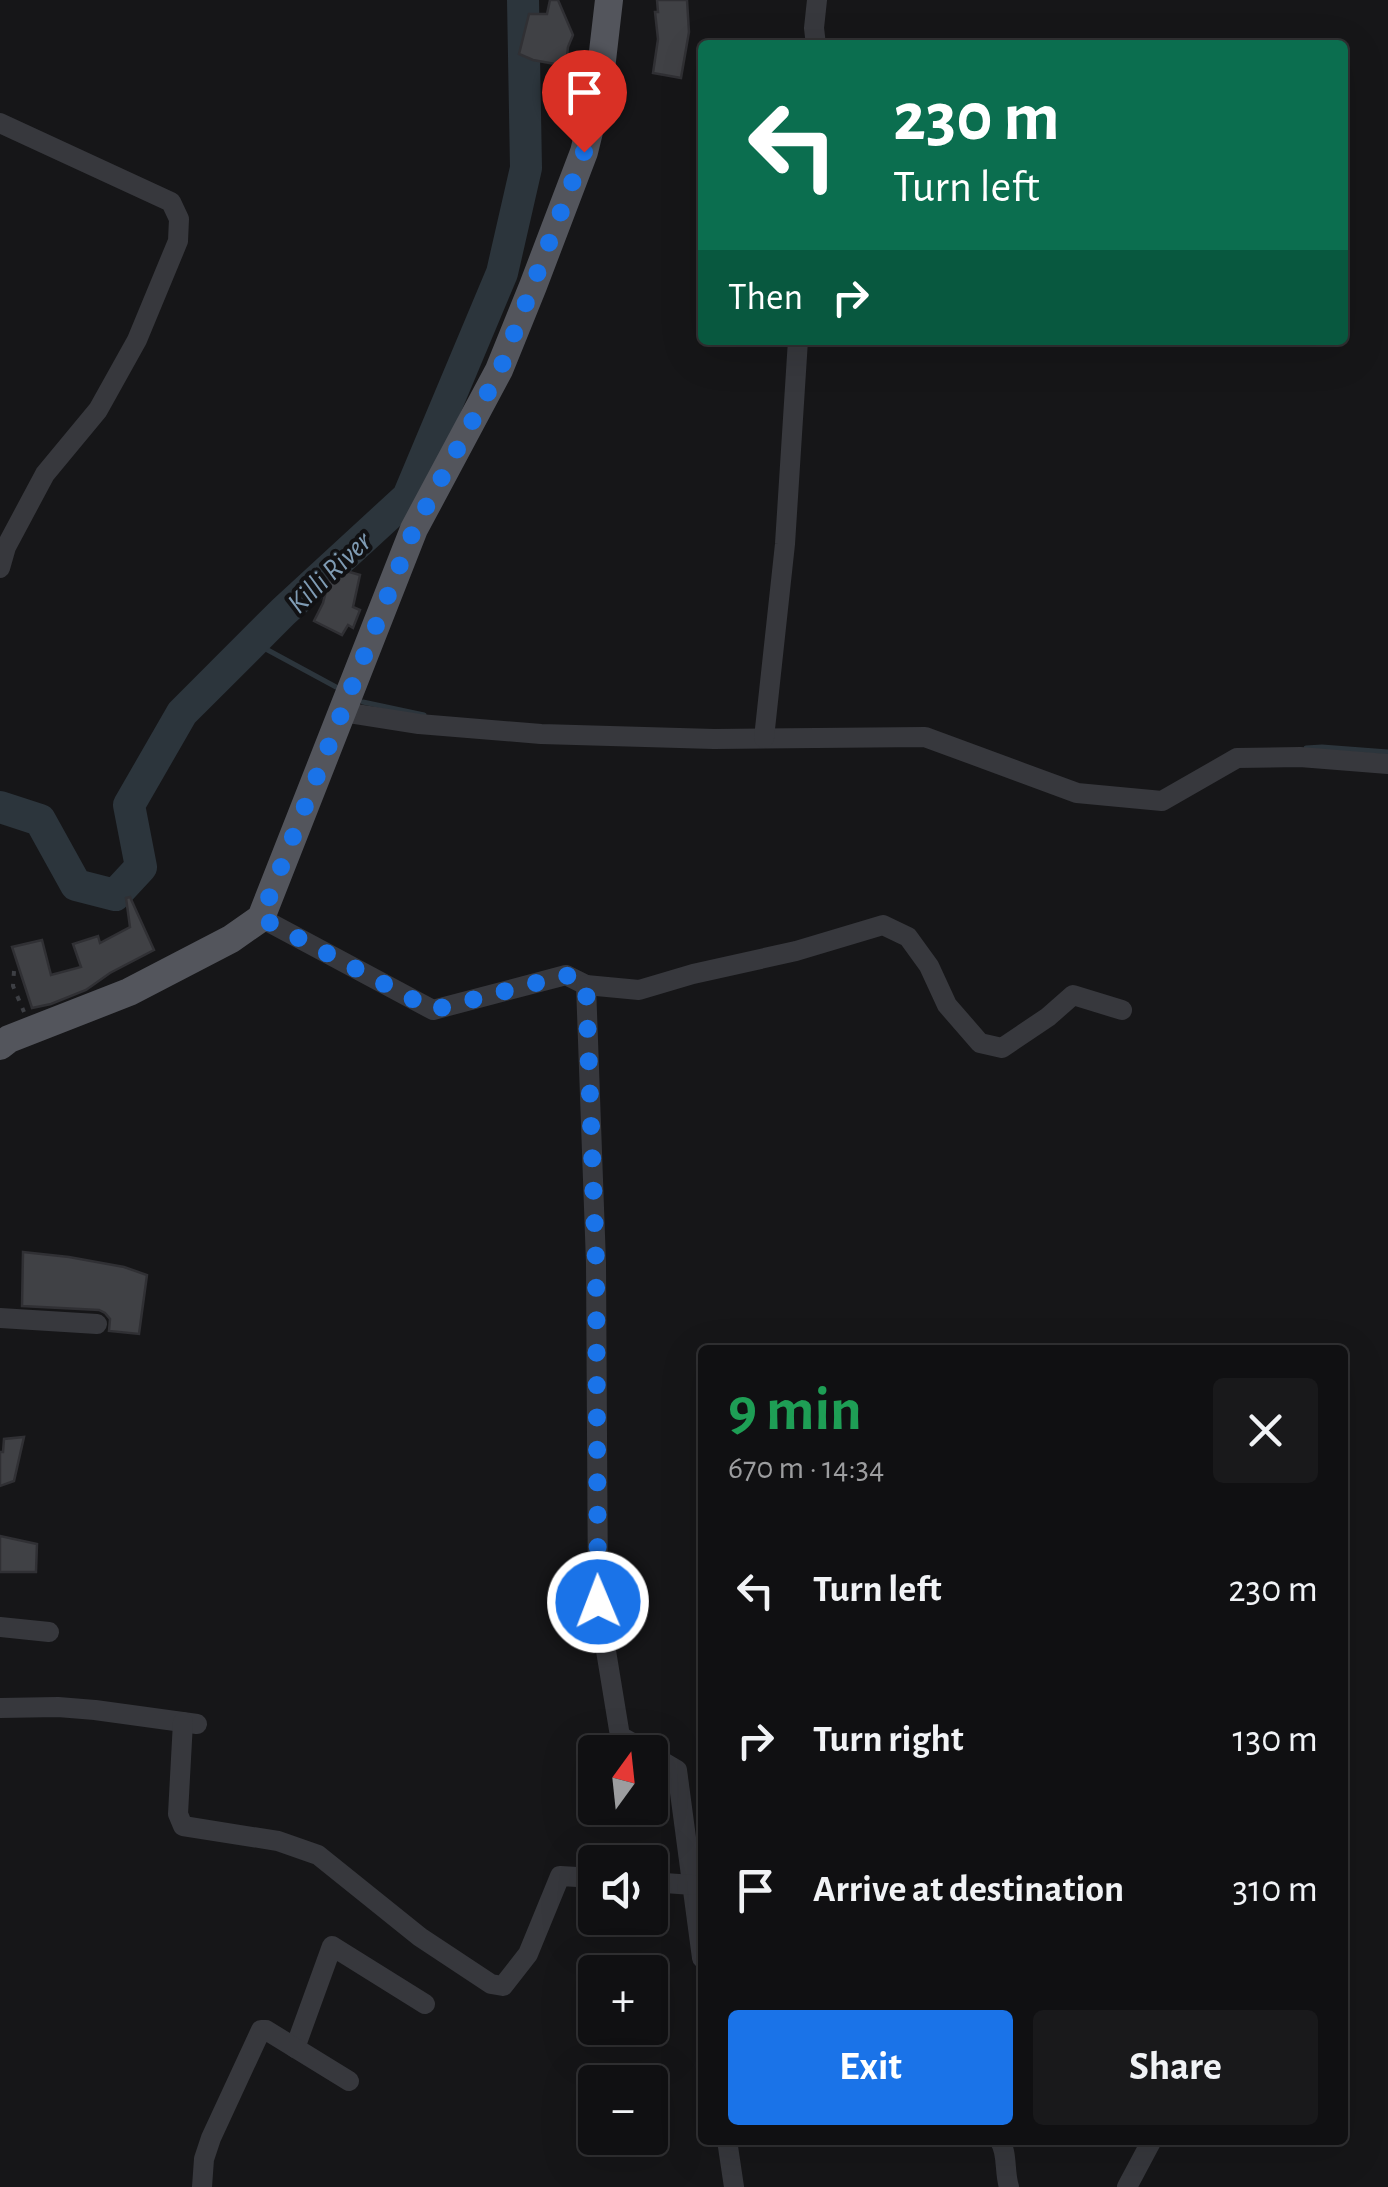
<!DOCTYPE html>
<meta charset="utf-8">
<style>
body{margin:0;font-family:"Alegreya Sans",sans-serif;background:#19191b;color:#f1f3f6;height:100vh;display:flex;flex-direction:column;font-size:38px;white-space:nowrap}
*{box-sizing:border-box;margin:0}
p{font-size:32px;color:#9c9d9f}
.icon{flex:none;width:55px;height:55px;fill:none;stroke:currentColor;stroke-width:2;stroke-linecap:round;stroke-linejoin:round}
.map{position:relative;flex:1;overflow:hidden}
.sheet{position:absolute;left:698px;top:1345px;width:650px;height:800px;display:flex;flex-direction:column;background:#101012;border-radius:10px;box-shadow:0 10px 40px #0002,0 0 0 2px #303032}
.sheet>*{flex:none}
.hud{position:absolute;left:698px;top:40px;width:650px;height:305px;border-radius:10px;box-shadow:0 10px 40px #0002,0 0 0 2px #303032;background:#0b6e4f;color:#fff;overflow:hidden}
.needle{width:65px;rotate:15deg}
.tools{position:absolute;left:578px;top:1735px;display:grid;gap:20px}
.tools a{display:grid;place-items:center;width:90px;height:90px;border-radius:10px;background:#101012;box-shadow:0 10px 40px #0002,0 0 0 2px #303032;font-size:50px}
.pin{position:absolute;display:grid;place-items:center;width:85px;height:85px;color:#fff;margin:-102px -42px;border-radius:50% 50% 50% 0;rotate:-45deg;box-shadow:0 0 10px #0007}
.pin .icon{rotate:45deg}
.me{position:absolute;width:110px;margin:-55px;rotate:359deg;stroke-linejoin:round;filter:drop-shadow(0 0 8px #0008)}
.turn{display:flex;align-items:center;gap:35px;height:210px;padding:0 30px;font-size:45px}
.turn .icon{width:130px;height:130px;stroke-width:2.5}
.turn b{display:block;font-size:70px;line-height:85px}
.then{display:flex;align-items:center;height:95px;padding:0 30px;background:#0003;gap:20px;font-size:38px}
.round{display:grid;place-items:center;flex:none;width:105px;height:105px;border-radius:10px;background:#19191b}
.headline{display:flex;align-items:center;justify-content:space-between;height:170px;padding:0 30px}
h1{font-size:60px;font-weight:700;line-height:75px;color:#1e9e55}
.primary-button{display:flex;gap:20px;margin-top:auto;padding:20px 30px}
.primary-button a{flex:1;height:115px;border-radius:10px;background:#1a73e8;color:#fff;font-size:40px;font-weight:700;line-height:115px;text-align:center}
.primary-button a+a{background:#19191b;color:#f1f3f6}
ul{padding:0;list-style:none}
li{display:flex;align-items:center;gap:30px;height:150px;padding:0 30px}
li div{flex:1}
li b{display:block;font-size:38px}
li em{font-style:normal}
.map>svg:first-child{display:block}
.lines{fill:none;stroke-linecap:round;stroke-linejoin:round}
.stream{stroke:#2c353c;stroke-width:5}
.river{stroke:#2c353c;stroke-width:32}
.building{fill:#404145;stroke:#303034;stroke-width:2.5}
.path{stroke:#3d3f44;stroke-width:4;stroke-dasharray:5 8;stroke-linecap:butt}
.minor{stroke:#37383d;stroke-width:20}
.major{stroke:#53555c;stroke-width:28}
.route{stroke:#1a73e8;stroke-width:18;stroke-dasharray:0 32.4}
.labels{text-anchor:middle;stroke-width:8;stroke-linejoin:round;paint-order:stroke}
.water-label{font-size:30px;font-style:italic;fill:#7f9bb3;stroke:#111113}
</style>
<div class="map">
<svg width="1388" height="2187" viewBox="0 0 1388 2187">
<rect width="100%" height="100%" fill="#161618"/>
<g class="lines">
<g class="stream">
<path d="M253,642L336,687"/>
<path d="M363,702L424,715"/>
<path d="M1306,748L1322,747L1388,752"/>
</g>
<path class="river" d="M0,807L40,820L76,885L115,895L141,867L129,805L182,713L283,612L408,497L502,273L526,168L523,0"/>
</g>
<g class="building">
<path d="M550,0H558L573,35L568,47L566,66L533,60L519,54L529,14H547Z"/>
<path d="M657,0H687L689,32L681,78L653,73L658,39L655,12H658Z"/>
<path d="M332,567L360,575L353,607L360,610L353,628L348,625L342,635L314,621L323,603Z"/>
<path d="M130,897L154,950L110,973L86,990L51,1004L32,1008L12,947L42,940L51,975L81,967L73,944L98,936L100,943L130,927L126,898Z"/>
<path d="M23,1252L69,1257L124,1267L147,1275L139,1334L109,1331L110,1319L105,1313L99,1310L22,1306Z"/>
<path d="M24,1437L14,1481L0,1486V1452H3L4,1439Z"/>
<path d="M0,1536L37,1544L36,1572H0Z"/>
</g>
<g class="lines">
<path class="path" d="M14,971L13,986L24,1012"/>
<g class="minor">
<path d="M816,45L814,28L817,0"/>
<path d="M0,123L171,202L179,219L178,241L137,340L98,410L45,474L6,547L0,568"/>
<path d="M343,712L419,724L541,734L714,739L925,737L1077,793L1162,801L1237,758L1300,757L1388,764"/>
<path d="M764,738L785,544L798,340"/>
<path d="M261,918L433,1010L566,975L586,985L596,1263L598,1602L620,1736L648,1752"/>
<path d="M586,985L639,990L693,974L796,951L883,925L908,937L929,966L947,1005L980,1043L1002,1048L1048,1017L1073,995L1122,1010"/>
<path d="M0,1318L97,1324"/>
<path d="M0,1627L49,1632"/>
<path d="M0,1708L58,1707L95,1710L197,1724"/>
<path d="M183,1722L178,1814L183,1826L278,1841L318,1855L420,1937L491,1984L503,1986L528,1954L560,1876L595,1878"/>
<path d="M650,1754L677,1770L702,1958"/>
<path d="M650,1882L693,1885"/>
<path d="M295,2048L332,1946L425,2004"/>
<path d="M727,2140L734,2187"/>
<path d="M999,2140C1008,2151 1004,2172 1009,2187"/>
<path d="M202,2187L204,2159L211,2138L261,2030H266L349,2081"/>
<path d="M1127,2187L1152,2140"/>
</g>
<path class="major" d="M0,1046L9,1039L129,992L231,939L261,918L414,529L499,370L533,286L584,152L598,95L609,0"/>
</g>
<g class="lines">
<path class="route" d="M584,152L500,370L414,529L261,918L433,1010L566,975L586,985L596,1263L598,1602"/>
</g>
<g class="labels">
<g class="water-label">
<text transform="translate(329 572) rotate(-44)" y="10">Killi River</text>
</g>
</g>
</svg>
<div class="tools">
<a><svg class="needle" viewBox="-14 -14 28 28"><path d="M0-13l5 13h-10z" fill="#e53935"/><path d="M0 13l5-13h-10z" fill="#9c9d9f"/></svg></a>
<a><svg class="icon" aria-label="sound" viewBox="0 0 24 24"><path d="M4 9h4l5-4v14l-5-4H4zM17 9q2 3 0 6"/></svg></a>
<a>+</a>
<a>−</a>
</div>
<div class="pin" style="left:584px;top:152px;background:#d93025"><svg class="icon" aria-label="arrive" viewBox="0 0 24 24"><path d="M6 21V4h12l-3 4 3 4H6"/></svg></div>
<svg class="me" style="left:598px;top:1602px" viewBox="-20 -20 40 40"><circle r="17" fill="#1a73e8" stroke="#fff" stroke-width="3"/><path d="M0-11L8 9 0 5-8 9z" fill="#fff"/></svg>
<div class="hud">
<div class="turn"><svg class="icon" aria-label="left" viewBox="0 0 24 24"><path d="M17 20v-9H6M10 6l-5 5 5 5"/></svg><div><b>230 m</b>Turn left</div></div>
<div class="then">Then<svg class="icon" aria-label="right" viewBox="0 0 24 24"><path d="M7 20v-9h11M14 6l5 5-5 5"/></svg></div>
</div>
<section class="sheet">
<div class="headline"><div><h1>9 min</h1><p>670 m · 14:34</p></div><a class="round"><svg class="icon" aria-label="close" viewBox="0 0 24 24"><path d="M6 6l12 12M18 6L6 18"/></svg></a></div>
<ul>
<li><svg class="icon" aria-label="left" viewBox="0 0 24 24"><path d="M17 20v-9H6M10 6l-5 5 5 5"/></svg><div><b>Turn left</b></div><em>230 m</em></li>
<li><svg class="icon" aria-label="right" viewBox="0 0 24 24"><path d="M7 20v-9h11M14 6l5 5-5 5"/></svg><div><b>Turn right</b></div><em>130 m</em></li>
<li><svg class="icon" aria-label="arrive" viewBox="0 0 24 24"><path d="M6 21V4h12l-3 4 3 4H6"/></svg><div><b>Arrive at destination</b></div><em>310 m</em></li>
</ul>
<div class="primary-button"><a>Exit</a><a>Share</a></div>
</section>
</div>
